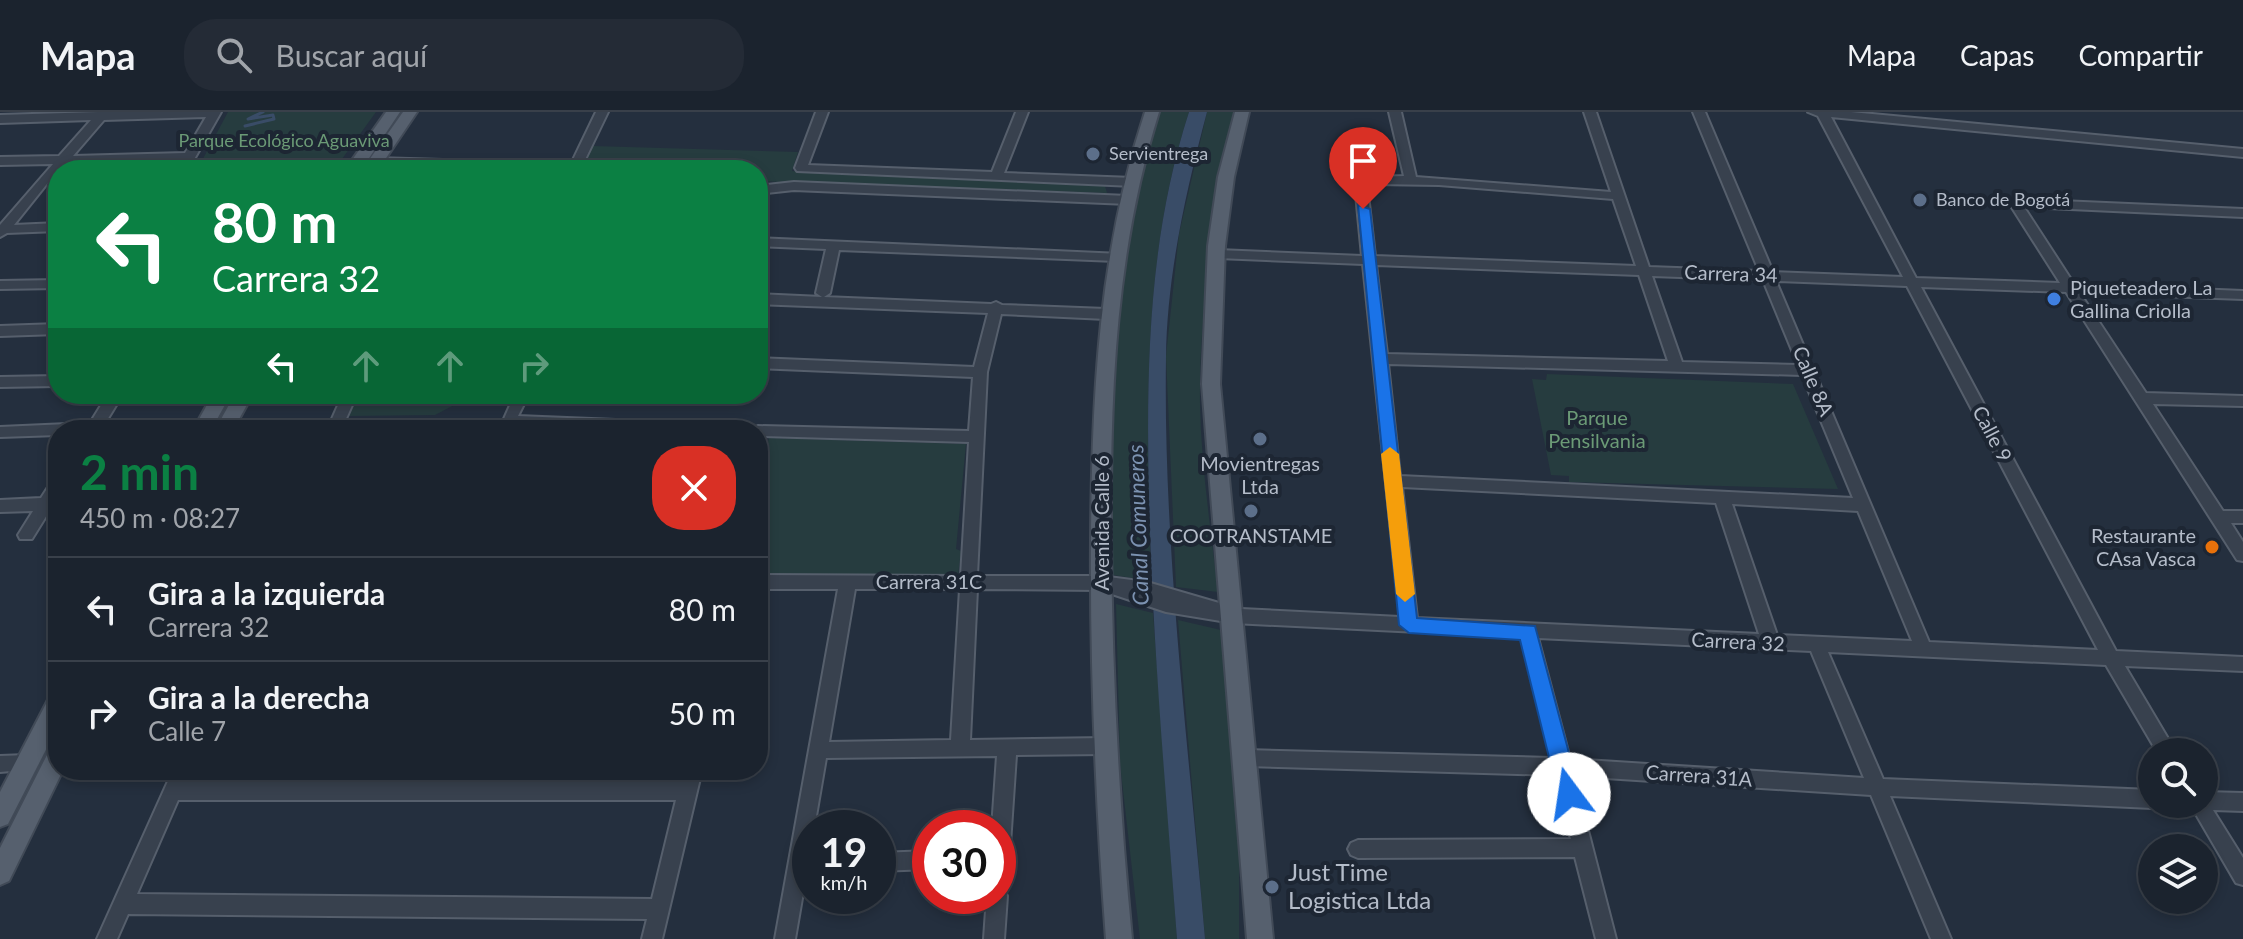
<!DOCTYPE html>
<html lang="es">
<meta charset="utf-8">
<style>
body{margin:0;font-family:Lato,sans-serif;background:#242b36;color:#f1f3f6;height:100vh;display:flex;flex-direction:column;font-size:30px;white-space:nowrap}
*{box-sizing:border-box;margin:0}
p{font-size:26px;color:#a0a4aa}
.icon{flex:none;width:44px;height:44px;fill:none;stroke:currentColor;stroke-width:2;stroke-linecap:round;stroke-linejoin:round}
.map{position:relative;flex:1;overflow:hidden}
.panel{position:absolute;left:48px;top:308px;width:720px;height:360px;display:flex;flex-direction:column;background:#1b232e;border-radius:32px;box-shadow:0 4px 12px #0003,0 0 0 2px #39404a}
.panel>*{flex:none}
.hud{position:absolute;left:48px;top:48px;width:720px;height:244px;border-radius:32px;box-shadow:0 4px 12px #0003,0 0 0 2px #39404a;background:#0b8043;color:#fff;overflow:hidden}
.fabs{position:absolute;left:2138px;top:626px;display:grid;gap:16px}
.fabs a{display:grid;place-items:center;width:80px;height:80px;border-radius:50%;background:#1b232e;box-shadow:0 4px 12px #0003,0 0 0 2px #39404a;font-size:40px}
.speed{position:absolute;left:792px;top:698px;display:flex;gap:16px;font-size:40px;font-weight:700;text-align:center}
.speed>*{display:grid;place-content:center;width:104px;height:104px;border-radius:50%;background:#1b232e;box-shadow:0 4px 12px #0003,0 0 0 2px #39404a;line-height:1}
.speed small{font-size:20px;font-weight:400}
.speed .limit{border:12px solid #d22;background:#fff;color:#111}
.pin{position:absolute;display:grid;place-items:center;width:68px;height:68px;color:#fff;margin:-82px -34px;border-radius:50% 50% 50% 0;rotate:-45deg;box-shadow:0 0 8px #0007}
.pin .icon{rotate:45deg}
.me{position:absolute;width:88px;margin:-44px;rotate:346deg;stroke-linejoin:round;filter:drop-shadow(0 0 6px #0008)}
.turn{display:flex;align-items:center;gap:28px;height:168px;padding:0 32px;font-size:36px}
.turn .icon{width:104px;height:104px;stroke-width:2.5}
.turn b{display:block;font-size:56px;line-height:68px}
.lanes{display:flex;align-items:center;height:76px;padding:0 32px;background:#0003;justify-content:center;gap:40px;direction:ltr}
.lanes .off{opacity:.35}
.round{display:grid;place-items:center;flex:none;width:84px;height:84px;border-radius:32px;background:#242b36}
.headline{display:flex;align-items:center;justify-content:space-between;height:136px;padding:0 32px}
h1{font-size:48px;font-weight:700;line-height:60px;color:#0b8043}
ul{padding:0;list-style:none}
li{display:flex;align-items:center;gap:24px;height:104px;padding:0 32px;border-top:2px solid #39404a}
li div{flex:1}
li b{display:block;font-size:30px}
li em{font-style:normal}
header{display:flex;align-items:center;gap:48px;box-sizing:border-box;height:112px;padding:0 40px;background:#1b232e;border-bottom:2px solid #39404a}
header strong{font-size:38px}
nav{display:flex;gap:44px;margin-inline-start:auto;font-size:28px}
.search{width:560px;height:72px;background:#242b36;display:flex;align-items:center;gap:20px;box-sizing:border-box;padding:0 28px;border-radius:32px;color:#a0a4aa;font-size:30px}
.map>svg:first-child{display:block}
.green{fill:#263c3f}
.water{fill:#394c67}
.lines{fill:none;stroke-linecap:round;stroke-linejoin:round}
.stream{stroke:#394c67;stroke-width:3}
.minor-casing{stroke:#565f6c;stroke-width:4}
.major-casing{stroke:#414a57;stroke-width:4}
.minor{fill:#38414e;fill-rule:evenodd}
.major{fill:#56606e;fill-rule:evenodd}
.route{fill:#1a73e8;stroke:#114b97;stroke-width:2}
.slow{fill:#f59e0b}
.service-dot{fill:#5c6f8a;stroke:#1d2633;stroke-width:3}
.shop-dot{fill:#3f7fe0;stroke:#1d2633;stroke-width:3}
.food-dot{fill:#e8710a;stroke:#1d2633;stroke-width:3}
.labels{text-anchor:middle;stroke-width:8;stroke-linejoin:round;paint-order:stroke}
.far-park-label{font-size:18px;fill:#6b9a76;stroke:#1d2633}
.far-poi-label{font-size:18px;fill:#b4bcc9;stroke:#1d2633;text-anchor:start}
.street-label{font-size:20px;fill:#b4bcc9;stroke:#1d2633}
.poi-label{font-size:20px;fill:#b4bcc9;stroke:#1d2633}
.park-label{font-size:20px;fill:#6b9a76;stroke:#1d2633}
.water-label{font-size:22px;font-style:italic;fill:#7c92b1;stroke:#1d2633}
.near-poi-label{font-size:24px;fill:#b4bcc9;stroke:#1d2633;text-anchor:start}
</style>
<header>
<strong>Mapa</strong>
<div class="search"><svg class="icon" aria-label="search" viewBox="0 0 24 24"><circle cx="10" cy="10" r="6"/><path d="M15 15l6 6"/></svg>Buscar aquí</div>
<nav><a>Mapa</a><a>Capas</a><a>Compartir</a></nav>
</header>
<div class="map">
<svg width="2243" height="827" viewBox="0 0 2243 827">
<rect width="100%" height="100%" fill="#242f3e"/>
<g class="green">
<path d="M228,0H376L334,58H197Z"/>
<path d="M1160,0H1189C1140,152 1147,311 1151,469L1113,463C1111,405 1105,345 1109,287C1115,189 1132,93 1160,0Z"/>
<path d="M1207,0H1236C1216,96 1199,193 1200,291C1201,354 1211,418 1218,480L1176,475L1166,244L1179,122Z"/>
<path d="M593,34L798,40L792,59L1105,74L1107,81L758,69V58H580Z"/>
<path d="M1547,262L1793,272L1838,377L1569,370V364L1551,363L1532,267L1546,268Z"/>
<path d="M353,282H475L435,303L344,304Z"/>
<path d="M769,326L966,332L956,437L961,439L958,464H758V376Z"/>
<path d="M1116,492L1153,501L1177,827H1140L1120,652Z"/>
<path d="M1178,508L1221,518L1239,741V827H1205Z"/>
</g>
<path class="water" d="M1189,0H1207C1186,79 1167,163 1166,245C1163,436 1189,637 1205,827H1177C1166,682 1153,536 1149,390C1146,258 1148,127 1189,0Z"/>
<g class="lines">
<path class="stream" d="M245,14L274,7L273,3L248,7L263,0"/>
<defs>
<g id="minor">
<path d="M98,0H221L188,58H176L181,49L66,51L58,58L14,113L58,111V119L7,121L0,125V113L53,52L0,53V45L59,44L91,8L0,11V3ZM206,5L185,41L73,44L104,8Z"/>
<path d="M596,0H608L580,58L376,54L370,50L376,46L571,52Z"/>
<path d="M816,0H828L808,53L992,60L1016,0H1028L1004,61L1133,66L1139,70L1133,74L797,59L795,56Z"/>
<path d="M1389,0H1401L1416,65L1611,80L1584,0H1596L1649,155L1759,159L1693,0H1705L1773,160L1903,165L1818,4L1808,0H1851L2243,37V45L1831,5L1916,166L2060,171L2009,91L2015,87L2243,97V105L2024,95L2074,172L2243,179V187L2080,181L2146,281L2243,284V294L2153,292L2223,399H2243V411H2231L2243,430V449L2237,448L2066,180L1921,175L2116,539L2243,545V559L2125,554L2176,640H2157L2106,553L1828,540L1883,667L2152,678V692L2159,693L2152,696L1890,684L1951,827H1931L1871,683L1574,664L1616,827H1596L1575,745L1358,746L1351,743L1348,737L1351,731L1358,728L1571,727L1555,663L1246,654L1239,652L1237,646L1239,640L1246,638L1551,646L1521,525L1233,511L1166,500L1100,478L977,477L970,628L1106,626L1112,628L1115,634L1112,640L1106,642L1016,643L1008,762L1005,769L998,771V716H992L997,644L826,646L814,716H810V740L795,827H775L838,477H758V463L961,464L969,330L758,324V318H751L758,314L969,319L973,265L758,256V246L974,255L988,201L758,192V182L822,185L816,181L826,137L758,134V126L1121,142L1123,145L1116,149L839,138L830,181L824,185L991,192L996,190L1002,193L1106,197L1113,202L1106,207L1001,202L987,260L977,464H1101L1147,470L1219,491L1221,496L1400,505L1363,152L1218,146L1211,142L1218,138L1362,144L1355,72L1374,65L1404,64ZM1374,72L1439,73L1613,87L1636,154L1375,144L1367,74ZM1376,153L1639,163L1668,249L1387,242ZM1652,164L1763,168L1798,253L1682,250ZM1776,169L1907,174L2098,538L1929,530ZM1388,252L1802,263L1853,386L1400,364ZM1402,375L1716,391L1759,522L1417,506ZM1732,392L1858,399L1912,529L1777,523ZM855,477H960L951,628L829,630ZM1538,526L1811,539L1864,666L1570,647Z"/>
<path d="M794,70L1128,84L1134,88L1128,92L794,78L758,82V74Z"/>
<path d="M58,168V176L0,177V169Z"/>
<path d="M58,212V222L0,224V214Z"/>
<path d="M58,264V274L0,275V265Z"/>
<path d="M108,282H123L101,318H58V323L0,325V315L90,311Z"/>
<path d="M343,282H357L341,318H327Z"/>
<path d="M515,282H529L518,304L738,313L745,318H599L513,315L511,318H499Z"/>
<path d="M58,367V396L50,398L32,427H20L18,423L33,399L0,400V388L41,386L52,369Z"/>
<path d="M27,643L34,645L36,651L34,657L0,660V644Z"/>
<path d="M173,658H191L186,670H681L684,658H702L662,827H642L647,807L128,802L117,827H97ZM178,688H676L652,787L137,782Z"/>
<path d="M2204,680L2243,681V699L2213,698L2243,746V773L2236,771L2190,692H2204Z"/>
<path d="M930,739V757L878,759V741Z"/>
<path d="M998,775L1004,777L1007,784L1004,827H984L987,784H998Z"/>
</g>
<g id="major">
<path d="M386,0H400L361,58H345Z"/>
<path d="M403,0H417L378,58H362Z"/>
<path d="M1145,0H1159C1115,140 1110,281 1111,427C1112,560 1119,694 1132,827H1106C1096,694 1090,560 1091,426C1092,280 1099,139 1145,0Z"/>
<path d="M1235,0H1249L1234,65L1225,134L1220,272L1273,827H1247L1202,272L1208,134L1218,65Z"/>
<path d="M213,282H231L211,318H193Z"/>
<path d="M235,282H253L233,318H215Z"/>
<path d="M58,581V614L8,712L0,715V680L50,584Z"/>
<path d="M58,634V658H63L9,769L0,773V736L50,637Z"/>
</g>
</defs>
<use href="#minor" class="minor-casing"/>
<use href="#major" class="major-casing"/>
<use href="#minor" class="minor"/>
<use href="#major" class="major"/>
</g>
<path class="route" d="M1358,93L1370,97L1417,506L1535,514L1580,682L1577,689L1569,692L1561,689L1558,682L1520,528L1409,521L1399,513Z"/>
<path class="slow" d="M1390,335L1399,342L1415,482L1405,490L1396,482L1381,342Z"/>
<g class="service-dot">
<circle cx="1093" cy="42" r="8"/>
<circle cx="1920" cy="88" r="8"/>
<circle cx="1260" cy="327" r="8"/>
<circle cx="1251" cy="399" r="8"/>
<circle cx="1272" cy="775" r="8"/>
</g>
<circle class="shop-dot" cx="2054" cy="187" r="8"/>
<circle class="food-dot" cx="2212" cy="435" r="8"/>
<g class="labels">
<g class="far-park-label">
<text x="284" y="35">Parque Ecológico Aguaviva</text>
</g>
<g class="far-poi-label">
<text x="1109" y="48">Servientrega</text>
<text x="1936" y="94">Banco de Bogotá</text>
</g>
<g class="street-label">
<text transform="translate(1731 162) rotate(2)" y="7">Carrera 34</text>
<text transform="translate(1813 269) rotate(67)" y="7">Calle 8A</text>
<text transform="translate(1992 322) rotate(62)" y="7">Calle 9</text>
<text transform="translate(1102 411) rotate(-90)" y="7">Avenida Calle 6</text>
<text x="929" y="477">Carrera 31C</text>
<text transform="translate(1738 530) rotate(3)" y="7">Carrera 32</text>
<text transform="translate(1699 664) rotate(4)" y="7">Carrera 31A</text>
</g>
<g class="poi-label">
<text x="2070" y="183" text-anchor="start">Piqueteadero La<tspan x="2070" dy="23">Gallina Criolla</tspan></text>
<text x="1260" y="359">Movientregas<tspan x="1260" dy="23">Ltda</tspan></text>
<text x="1251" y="431">COOTRANSTAME</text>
<text x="2196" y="431" text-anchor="end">Restaurante<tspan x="2196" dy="23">CAsa Vasca</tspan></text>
</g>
<g class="park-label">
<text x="1597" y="313">Parque<tspan x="1597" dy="23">Pensilvania</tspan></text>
</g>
<g class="water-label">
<text transform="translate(1138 413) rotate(-92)" y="8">Canal Comuneros</text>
</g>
<g class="near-poi-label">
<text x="1288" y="769">Just Time<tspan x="1288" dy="28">Logistica Ltda</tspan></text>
</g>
</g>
</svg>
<div class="fabs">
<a><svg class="icon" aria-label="search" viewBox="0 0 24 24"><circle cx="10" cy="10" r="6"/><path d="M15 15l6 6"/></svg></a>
<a><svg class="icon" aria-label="layers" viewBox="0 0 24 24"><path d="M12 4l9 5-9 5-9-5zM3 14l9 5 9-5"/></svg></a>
</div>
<div class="speed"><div>19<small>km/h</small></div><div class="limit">30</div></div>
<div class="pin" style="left:1363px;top:97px;background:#d93025"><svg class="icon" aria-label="arrive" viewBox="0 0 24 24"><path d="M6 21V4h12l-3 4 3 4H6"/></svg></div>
<svg class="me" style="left:1569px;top:682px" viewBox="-20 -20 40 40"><circle r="19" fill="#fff"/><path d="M0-13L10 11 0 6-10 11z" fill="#1a73e8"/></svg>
<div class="hud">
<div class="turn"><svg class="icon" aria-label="left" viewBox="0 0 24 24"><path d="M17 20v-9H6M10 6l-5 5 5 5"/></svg><div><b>80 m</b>Carrera 32</div></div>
<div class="lanes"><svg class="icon" aria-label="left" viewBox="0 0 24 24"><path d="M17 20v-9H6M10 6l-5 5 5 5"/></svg><svg class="icon off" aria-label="ahead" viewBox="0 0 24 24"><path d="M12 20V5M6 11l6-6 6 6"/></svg><svg class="icon off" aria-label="ahead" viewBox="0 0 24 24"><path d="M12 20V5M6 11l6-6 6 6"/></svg><svg class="icon off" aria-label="right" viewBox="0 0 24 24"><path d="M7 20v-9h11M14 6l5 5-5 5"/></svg></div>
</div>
<section class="panel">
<div class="headline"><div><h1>2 min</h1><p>450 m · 08:27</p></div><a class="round" style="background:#d93025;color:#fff"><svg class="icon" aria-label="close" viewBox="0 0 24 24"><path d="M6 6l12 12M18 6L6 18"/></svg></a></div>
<ul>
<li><svg class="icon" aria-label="left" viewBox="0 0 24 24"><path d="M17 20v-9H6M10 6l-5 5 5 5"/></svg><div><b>Gira a la izquierda</b><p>Carrera 32</p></div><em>80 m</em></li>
<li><svg class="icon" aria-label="right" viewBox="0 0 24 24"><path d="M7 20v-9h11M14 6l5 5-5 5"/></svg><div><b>Gira a la derecha</b><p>Calle 7</p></div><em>50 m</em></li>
</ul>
</section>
</div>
